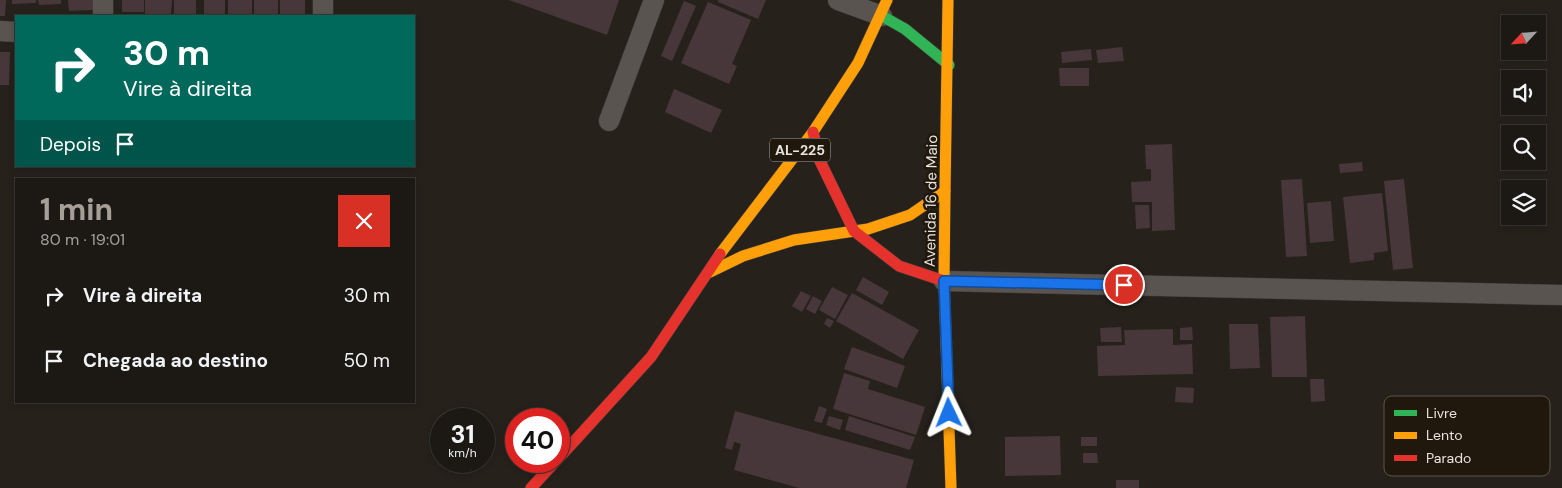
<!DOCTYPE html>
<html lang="pt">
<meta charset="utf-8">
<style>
body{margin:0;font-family:"DM Sans",sans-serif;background:#25221d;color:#f1f3f6;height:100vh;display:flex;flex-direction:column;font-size:19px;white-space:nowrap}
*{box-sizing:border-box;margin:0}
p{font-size:16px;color:#a0a0a0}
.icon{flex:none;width:28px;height:28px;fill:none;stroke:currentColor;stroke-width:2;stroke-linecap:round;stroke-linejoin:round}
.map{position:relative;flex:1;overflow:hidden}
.panel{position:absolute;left:15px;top:178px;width:400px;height:225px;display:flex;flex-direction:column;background:#1c1914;border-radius:0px;box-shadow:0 2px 8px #0003,0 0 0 1px #3a3834}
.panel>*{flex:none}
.banner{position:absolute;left:15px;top:15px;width:400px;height:152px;border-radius:0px;box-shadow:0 2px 8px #0003,0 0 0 1px #3a3834;background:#00695c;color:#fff;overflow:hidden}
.needle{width:32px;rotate:244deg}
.controls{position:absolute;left:1501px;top:15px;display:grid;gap:10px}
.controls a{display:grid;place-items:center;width:45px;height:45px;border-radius:0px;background:#1c1914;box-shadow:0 2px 8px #0003,0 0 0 1px #3a3834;font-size:25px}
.speed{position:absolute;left:430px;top:408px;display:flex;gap:10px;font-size:25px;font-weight:700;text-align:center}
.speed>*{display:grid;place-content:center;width:65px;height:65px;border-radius:50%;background:#1c1914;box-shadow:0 2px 8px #0003,0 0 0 1px #3a3834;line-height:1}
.speed small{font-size:12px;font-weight:400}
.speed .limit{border:8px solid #d22;background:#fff;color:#111}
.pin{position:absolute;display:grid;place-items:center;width:42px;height:42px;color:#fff;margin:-21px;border:2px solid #fff;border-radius:50%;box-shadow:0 1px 5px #0007}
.me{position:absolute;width:55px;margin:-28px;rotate:358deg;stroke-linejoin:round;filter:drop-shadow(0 0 4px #0008)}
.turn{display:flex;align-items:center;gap:18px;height:105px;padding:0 25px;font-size:22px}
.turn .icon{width:65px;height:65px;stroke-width:2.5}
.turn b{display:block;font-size:35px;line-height:42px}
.then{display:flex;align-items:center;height:48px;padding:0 25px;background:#0003;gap:10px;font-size:19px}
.round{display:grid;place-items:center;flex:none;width:52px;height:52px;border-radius:0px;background:#25221d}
.headline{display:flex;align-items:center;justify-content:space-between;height:85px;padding:0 25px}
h1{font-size:30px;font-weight:700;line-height:38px;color:#a59f98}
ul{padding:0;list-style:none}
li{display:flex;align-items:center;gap:15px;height:65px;padding:0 25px}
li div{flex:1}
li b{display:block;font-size:19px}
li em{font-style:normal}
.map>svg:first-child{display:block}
.building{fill:#48373a}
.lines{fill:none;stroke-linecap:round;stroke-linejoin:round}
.street-casing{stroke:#433e3a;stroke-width:21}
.fast-casing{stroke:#433e3a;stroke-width:12}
.slow-casing{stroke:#433e3a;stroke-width:12}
.jam-casing{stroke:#433e3a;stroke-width:12}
.street{stroke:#59544f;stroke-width:20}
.fast{stroke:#30b455;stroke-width:11}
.slow{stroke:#ff9f0a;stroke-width:11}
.jam{stroke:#e5322d;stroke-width:11}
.route-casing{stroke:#114b97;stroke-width:12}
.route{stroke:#1a73e8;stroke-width:9}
.labels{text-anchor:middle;stroke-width:5;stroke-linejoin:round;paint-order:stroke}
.shield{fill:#21180d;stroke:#aea69e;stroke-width:1}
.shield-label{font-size:14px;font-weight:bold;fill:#eae3dc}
.street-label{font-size:15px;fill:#eae3dc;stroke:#21180d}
.key{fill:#21180d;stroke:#5d554b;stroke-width:1}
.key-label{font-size:14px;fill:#eae3dc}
</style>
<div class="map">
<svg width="1562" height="488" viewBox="0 0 1562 488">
<rect width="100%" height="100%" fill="#26211b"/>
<g class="building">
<path d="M0,0H6L5,16H0Z"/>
<path d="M12,0H36V3L12,4Z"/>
<path d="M38,0H61V4L39,5Z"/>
<path d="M68,0H93V10L69,11Z"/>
<rect x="122" y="0" width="22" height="12"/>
<path d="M145,0H172L171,15L145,14Z"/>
<rect x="174" y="0" width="22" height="16"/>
<rect x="204" y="0" width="21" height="16"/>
<path d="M228,0H252V14L228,15Z"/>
<rect x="254" y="0" width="24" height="16"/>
<rect x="280" y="0" width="25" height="16"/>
<path d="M509,0H619L607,35Z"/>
<path d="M718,0H766L758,19L718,2Z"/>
<path d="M684,1L696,6L672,61L661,56Z"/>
<path d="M708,2L751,20L732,64L737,66L729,84L681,63Z"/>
<path d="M1122,47L1124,61L1098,63L1096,50Z"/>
<path d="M1091,49L1092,60L1062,63L1061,52Z"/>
<path d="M0,52H10L9,85H0Z"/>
<rect x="14" y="53" width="2" height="42"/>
<path d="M1059,68H1089V86H1060Z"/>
<path d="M674,89L722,110L711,133L665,112Z"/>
<rect x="14" y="105" width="2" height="30"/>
<path d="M1172,144L1175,230L1152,231V202H1132L1131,182L1151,181V169H1146L1145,145Z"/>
<path d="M1362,162L1363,171L1340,173L1339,164Z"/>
<path d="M1302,179L1307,256L1286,257L1281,180Z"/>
<path d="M1404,179L1413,268L1393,270L1384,181Z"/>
<path d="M1382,193L1388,251L1374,253V260L1350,263L1343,197Z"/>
<path d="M1331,201L1334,241L1310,243L1307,203Z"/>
<path d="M1135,205H1149L1150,228L1136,229Z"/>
<path d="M863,277L889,292L882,305L856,290Z"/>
<path d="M832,287L848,295L835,319L819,310Z"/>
<path d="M801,291L811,296L802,312L792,306Z"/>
<path d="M852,293L919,330L903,359L836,321Z"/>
<path d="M813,296L822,301L815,314L806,309Z"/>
<path d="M1305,316L1307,377H1272L1270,317Z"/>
<path d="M827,318L834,321L830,328L824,324Z"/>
<path d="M1229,324H1258L1260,368L1230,369Z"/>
<path d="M1121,327L1122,342H1101L1100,328Z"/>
<path d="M1192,327L1193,340H1180V328Z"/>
<path d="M1173,329V345L1192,344L1193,374L1098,376L1097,346L1125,345L1124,330Z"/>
<path d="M852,347L905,366L897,388L844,369Z"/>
<path d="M844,373L870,381L868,389L925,407L916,435L833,409Z"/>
<path d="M1310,379H1324L1325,401L1311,402Z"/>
<path d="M1176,387L1194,388L1193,403L1175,402Z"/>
<path d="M819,406L827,409L822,423L814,421Z"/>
<path d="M735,411L914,460L906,488H799L734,470L741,444L734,442L732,450L725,448Z"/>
<path d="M829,416L843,420L840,430L826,425Z"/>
<path d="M849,416L915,437L910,450L845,430Z"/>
<path d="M1060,436L1061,475L1005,476V437Z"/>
<rect x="1081" y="437" width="16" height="9"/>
<path d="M1083,453H1097L1098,463H1083Z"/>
<rect x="1116" y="480" width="23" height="8"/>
</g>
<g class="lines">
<defs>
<g id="street">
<path d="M838,0L882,16"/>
<path d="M103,16V0"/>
<path d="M323,16V0"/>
<path d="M0,31L16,32"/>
<path d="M609,121L654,0"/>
<path d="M944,281L1562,295"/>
</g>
<path id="fast" d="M882,16L905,29L949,65"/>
<g id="slow">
<path d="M945,191L944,281L951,488"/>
<path d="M720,254L813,132L858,63L887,0"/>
<path d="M710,272L743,256L794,240L868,229L910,215L945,191L948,0"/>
</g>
<g id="jam">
<path d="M813,132L820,161L854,231L899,266L944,281"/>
<path d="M559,458L651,357L720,254"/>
<path d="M531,488L556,461"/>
</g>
</defs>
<use href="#street" class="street-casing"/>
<use href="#fast" class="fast-casing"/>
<use href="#slow" class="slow-casing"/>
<use href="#jam" class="jam-casing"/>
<use href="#street" class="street"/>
<use href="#fast" class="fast"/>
<use href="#slow" class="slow"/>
<use href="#jam" class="jam"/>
</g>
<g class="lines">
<defs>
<path id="route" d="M949,413L944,281L1124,285"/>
</defs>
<use href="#route" class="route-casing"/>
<use href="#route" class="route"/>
</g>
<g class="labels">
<rect class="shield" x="770" y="138.5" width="60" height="23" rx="4"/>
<g class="shield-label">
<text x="800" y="155">AL-225</text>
</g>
<g class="street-label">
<text transform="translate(931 201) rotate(-89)" y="5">Avenida 16 de Maio</text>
</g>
</g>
<rect x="1384" y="396" width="166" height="80" rx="8" class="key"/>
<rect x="1394" y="410" width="23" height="6" fill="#30b455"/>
<rect x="1394" y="432" width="23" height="7" fill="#ff9f0a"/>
<rect x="1394" y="455" width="23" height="6" fill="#e5322d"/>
<g class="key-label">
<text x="1426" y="418">Livre</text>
<text x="1426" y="440">Lento</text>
<text x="1426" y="463">Parado</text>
</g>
</svg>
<div class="controls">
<a><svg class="needle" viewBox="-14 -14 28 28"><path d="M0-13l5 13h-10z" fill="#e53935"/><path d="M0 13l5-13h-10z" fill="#a0a0a0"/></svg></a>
<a><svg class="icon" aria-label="sound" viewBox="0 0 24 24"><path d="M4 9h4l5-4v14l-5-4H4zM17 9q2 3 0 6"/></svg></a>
<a><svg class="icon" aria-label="search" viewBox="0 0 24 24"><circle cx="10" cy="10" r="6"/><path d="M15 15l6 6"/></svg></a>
<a><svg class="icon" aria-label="layers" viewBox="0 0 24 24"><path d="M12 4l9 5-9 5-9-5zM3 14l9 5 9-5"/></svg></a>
</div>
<div class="speed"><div>31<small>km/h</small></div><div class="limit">40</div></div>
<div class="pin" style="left:1124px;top:285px;background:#d93025"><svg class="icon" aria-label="arrive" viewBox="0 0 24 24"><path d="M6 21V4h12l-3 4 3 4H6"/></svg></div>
<svg class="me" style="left:949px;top:413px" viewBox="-20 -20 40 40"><path d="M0-17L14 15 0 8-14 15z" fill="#1a73e8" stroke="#fff" stroke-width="4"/></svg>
<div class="banner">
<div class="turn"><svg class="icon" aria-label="right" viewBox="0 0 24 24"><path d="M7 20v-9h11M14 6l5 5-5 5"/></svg><div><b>30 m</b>Vire à direita</div></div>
<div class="then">Depois<svg class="icon" aria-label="arrive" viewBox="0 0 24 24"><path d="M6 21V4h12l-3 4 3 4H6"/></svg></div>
</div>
<section class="panel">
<div class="headline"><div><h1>1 min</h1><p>80 m · 19:01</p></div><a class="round" style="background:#d93025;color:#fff"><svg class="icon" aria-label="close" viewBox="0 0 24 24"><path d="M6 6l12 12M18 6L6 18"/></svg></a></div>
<ul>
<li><svg class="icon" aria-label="right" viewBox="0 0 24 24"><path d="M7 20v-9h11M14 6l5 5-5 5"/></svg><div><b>Vire à direita</b></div><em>30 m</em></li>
<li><svg class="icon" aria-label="arrive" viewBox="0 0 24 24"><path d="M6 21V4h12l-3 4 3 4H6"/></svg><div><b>Chegada ao destino</b></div><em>50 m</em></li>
</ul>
</section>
</div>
